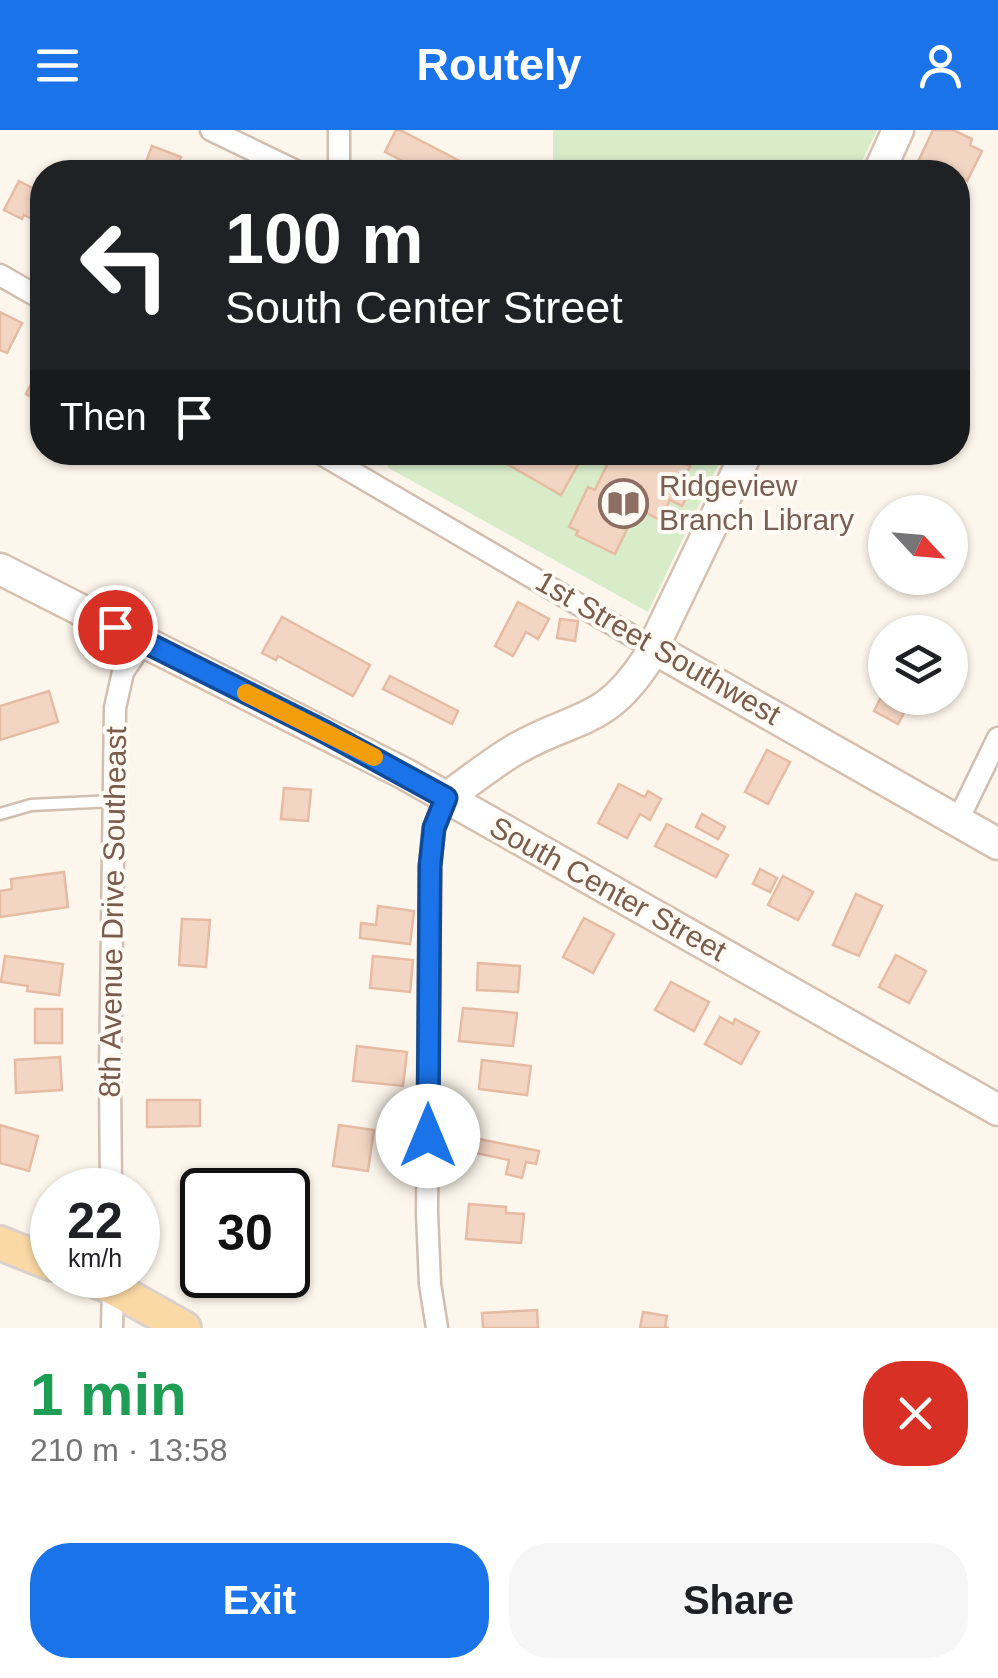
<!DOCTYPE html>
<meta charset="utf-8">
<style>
body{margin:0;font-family:Arial,sans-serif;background:#f6f6f6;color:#202124;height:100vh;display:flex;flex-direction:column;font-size:38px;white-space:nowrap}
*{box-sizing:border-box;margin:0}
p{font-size:32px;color:#757577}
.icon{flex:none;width:55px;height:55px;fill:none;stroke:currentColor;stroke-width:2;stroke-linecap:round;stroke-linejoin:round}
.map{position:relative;height:1198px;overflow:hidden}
.drawer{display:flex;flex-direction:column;background:#fff;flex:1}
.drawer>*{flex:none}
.hud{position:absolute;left:30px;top:30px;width:940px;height:305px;border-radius:40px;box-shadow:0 2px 8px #0004;background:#202124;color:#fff;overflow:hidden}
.needle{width:65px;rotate:116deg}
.fabs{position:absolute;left:868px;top:365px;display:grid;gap:20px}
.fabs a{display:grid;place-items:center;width:100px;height:100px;border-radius:50%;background:#fff;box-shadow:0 2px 8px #0004;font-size:50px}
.speed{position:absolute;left:30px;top:1038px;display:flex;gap:20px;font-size:50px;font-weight:700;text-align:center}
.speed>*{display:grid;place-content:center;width:130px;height:130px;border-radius:50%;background:#fff;box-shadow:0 2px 8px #0004;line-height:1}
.speed small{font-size:25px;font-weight:400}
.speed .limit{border:5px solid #111;border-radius:15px;background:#fff;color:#111}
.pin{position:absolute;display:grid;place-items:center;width:85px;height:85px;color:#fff;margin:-42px;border:5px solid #fff;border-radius:50%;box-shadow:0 2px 10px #0007}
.me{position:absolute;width:110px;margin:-55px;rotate:0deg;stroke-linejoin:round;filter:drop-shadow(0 0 8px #0008)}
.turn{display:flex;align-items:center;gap:35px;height:210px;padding:0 30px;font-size:45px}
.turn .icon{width:130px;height:130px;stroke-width:2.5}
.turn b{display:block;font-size:70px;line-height:85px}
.then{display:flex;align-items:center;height:95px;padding:0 30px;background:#0003;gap:20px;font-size:38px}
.round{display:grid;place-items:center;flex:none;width:105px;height:105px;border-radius:40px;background:#f6f6f6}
.headline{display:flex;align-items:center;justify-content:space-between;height:170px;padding:0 30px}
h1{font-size:60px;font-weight:700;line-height:75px;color:#1e9e55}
.button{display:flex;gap:20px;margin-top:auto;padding:20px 30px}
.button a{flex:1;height:115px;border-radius:40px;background:#1a73e8;color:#fff;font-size:40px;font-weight:700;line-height:115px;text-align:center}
.button a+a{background:#f6f6f6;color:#202124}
header{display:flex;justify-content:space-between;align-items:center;height:130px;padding:0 30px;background:#1a73e8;color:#fff;font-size:45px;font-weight:700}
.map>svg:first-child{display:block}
.green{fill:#d8ecc9}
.building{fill:#f3d5c3;stroke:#e6bba3;stroke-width:2.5}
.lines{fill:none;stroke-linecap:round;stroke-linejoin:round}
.lane-casing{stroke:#d1beb0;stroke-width:15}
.street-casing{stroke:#d1beb0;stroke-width:25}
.secondary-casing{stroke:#d6c0b0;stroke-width:35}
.primary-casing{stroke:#dad1cd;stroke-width:38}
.lane{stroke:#fff;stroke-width:10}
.street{stroke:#fff;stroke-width:20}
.secondary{stroke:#fff;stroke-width:30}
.primary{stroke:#fbd9a5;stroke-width:32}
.route-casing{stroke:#114b97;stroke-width:25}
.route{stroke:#1a73e8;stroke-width:18}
.slow{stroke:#f59e0b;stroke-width:18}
.labels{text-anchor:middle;stroke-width:8;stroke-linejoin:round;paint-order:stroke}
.education-label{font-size:30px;fill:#785e54;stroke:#fffaf3;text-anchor:start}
.street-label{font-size:30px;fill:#7a5c4d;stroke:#fffaf3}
</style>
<header><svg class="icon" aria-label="menu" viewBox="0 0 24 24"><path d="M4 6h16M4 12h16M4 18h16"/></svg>Routely<svg class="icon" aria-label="person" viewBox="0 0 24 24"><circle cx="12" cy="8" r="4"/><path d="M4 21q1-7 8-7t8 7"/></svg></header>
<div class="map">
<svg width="998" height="1198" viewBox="0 0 998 1198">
<rect width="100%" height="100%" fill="#fdf6ec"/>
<g class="green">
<path d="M553,0H877L857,42H553Z"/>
<path d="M400,322L724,323L648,482L387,337Z"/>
</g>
<g class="building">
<path d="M396,0H400L481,42H424L385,22Z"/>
<path d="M933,0H953L972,9L970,15L982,21L967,51L958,46V42H934L917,34Z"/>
<path d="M152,16L181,27L176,42H142Z"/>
<path d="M19,51L42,63V94L24,85L22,89L4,80Z"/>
<path d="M0,182L22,193L7,223L0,220Z"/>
<path d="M42,233V273L26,264Z"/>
<path d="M486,322H585L561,365Z"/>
<path d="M613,322H661L690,336L681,356L690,360L682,376L670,370L660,390L637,378L615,424L576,405L578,401L569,397L588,357L595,360Z"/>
<path d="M518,472L549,489L538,509L526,502L513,526L495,516Z"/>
<path d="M282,487L370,535L353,566L278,526L276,530L262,523Z"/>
<path d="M560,489L578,491L575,511L557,508Z"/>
<path d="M390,546L458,581L452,594L383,559Z"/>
<path d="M885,559V568H912L898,594L874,581Z"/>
<path d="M49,561L58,592L0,610V576Z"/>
<path d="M767,620L790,632L768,674L745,662Z"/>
<path d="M619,654L645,667L648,661L661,669L650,690L640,684L627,708L598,693Z"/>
<path d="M284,658L311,660L308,691L281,689Z"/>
<path d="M702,684L725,697L718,709L696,697Z"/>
<path d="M667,694L728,725L716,747L655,716Z"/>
<path d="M760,739L777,748L770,762L753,754Z"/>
<path d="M64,742L68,777L0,787V761L12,759L11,749Z"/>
<path d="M783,746L813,762L798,790L768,775Z"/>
<path d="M856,764L882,776L859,826L833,815Z"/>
<path d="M378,776L414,781L410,814L360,808L361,793L376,795Z"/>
<path d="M584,788L614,804L593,843L563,827Z"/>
<path d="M182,789L210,790L206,837L179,835Z"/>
<path d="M896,825L926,841L909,873L879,857Z"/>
<path d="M5,826L63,834L59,865L27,861L28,856L1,852Z"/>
<path d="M373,826L413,830L410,862L370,858Z"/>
<path d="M478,833L520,836L518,862L477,860Z"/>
<path d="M671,852L709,872L694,901L655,880Z"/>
<path d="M463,878L517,883L513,916L459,911Z"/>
<rect x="35" y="879" width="27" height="34"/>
<path d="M720,887L733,894L735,889L759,902L741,934L705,914Z"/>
<path d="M357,916L407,922L403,956L353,951Z"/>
<path d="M60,927L62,960L16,963L15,930Z"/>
<path d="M482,930L531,936L527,965L479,959Z"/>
<path d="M147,970H200V996L147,997Z"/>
<path d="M0,995L38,1006L29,1041L0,1033Z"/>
<path d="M339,995L374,1000L368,1041L333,1036Z"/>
<path d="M479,1009L539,1021L536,1034L526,1032L522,1048L506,1044L509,1030L476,1023Z"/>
<path d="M469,1074L506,1077V1083L524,1084L521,1113L466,1109Z"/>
<path d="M537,1180L538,1198H483L482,1183Z"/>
<path d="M643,1182L667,1186L665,1197L669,1198H640Z"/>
</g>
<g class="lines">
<defs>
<path id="lane" d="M0,684L31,675L113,671"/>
<g id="street">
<path d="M211,0L298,42"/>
<path d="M339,42V0"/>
<path d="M0,145L42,169"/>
<path d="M318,322L653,518"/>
<path d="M958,690L998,608"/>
<path d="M111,1060L110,945L115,578L123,542L144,511"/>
<path d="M112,1198L113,1152"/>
<path d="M437,1198L430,1154L427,1083L430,736L434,698L446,668"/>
</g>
<g id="secondary">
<path d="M879,42L898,0"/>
<path d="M0,439L405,644L998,980"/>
<path d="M653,518L998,714"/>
<path d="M446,668C469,652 492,633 516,619C575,585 604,596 647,530L747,322"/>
</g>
<g id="primary">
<path d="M0,1113L52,1134"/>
<path d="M81,1145L113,1158L184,1198"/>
</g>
</defs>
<use href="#lane" class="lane-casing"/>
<use href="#street" class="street-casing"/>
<use href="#secondary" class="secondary-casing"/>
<use href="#primary" class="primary-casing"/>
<use href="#lane" class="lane"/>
<use href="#street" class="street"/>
<use href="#secondary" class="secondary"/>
<use href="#primary" class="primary"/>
</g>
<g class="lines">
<defs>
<path id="route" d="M115,497L325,602L446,668L434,698L430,736L428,1006"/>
</defs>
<use href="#route" class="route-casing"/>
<use href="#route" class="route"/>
<path class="slow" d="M246,563L374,627"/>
</g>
<defs>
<symbol id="library-ring" viewBox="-11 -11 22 22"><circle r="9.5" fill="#fffaf3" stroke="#8d6e63" stroke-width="1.5"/><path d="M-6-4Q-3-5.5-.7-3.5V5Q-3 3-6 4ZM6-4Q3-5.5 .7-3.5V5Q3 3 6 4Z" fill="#8d6e63"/></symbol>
</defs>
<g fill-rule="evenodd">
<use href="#library-ring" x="596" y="346" width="55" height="55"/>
</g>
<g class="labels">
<g class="education-label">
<text x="659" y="366">Ridgeview<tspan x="659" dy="34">Branch Library</tspan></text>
</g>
<g class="street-label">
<text transform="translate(658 518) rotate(30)" y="10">1st Street Southwest</text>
<text transform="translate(608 759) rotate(29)" y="10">South Center Street</text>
<text transform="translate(113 782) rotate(-89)" y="10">8th Avenue Drive Southeast</text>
</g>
</g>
</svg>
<div class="fabs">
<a><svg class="needle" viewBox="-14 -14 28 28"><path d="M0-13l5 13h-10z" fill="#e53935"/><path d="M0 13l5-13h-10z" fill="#757577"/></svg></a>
<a><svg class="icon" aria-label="layers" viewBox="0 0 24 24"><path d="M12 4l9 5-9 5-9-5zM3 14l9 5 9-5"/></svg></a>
</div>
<div class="speed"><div>22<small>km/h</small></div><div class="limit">30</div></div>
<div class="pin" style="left:115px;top:497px;background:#d93025"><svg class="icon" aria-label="arrive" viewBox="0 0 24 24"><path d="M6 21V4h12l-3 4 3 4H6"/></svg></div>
<svg class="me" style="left:428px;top:1006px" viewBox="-20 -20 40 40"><circle r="19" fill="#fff"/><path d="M0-13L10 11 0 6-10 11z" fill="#1a73e8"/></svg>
<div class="hud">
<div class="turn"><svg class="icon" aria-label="left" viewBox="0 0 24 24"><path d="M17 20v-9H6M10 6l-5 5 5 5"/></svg><div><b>100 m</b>South Center Street</div></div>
<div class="then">Then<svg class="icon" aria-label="arrive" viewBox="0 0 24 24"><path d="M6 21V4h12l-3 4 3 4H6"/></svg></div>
</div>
</div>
<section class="drawer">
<div class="headline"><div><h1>1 min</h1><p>210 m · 13:58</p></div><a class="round" style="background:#d93025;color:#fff"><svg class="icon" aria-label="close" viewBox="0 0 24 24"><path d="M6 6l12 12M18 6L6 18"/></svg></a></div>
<div class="button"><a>Exit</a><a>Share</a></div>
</section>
